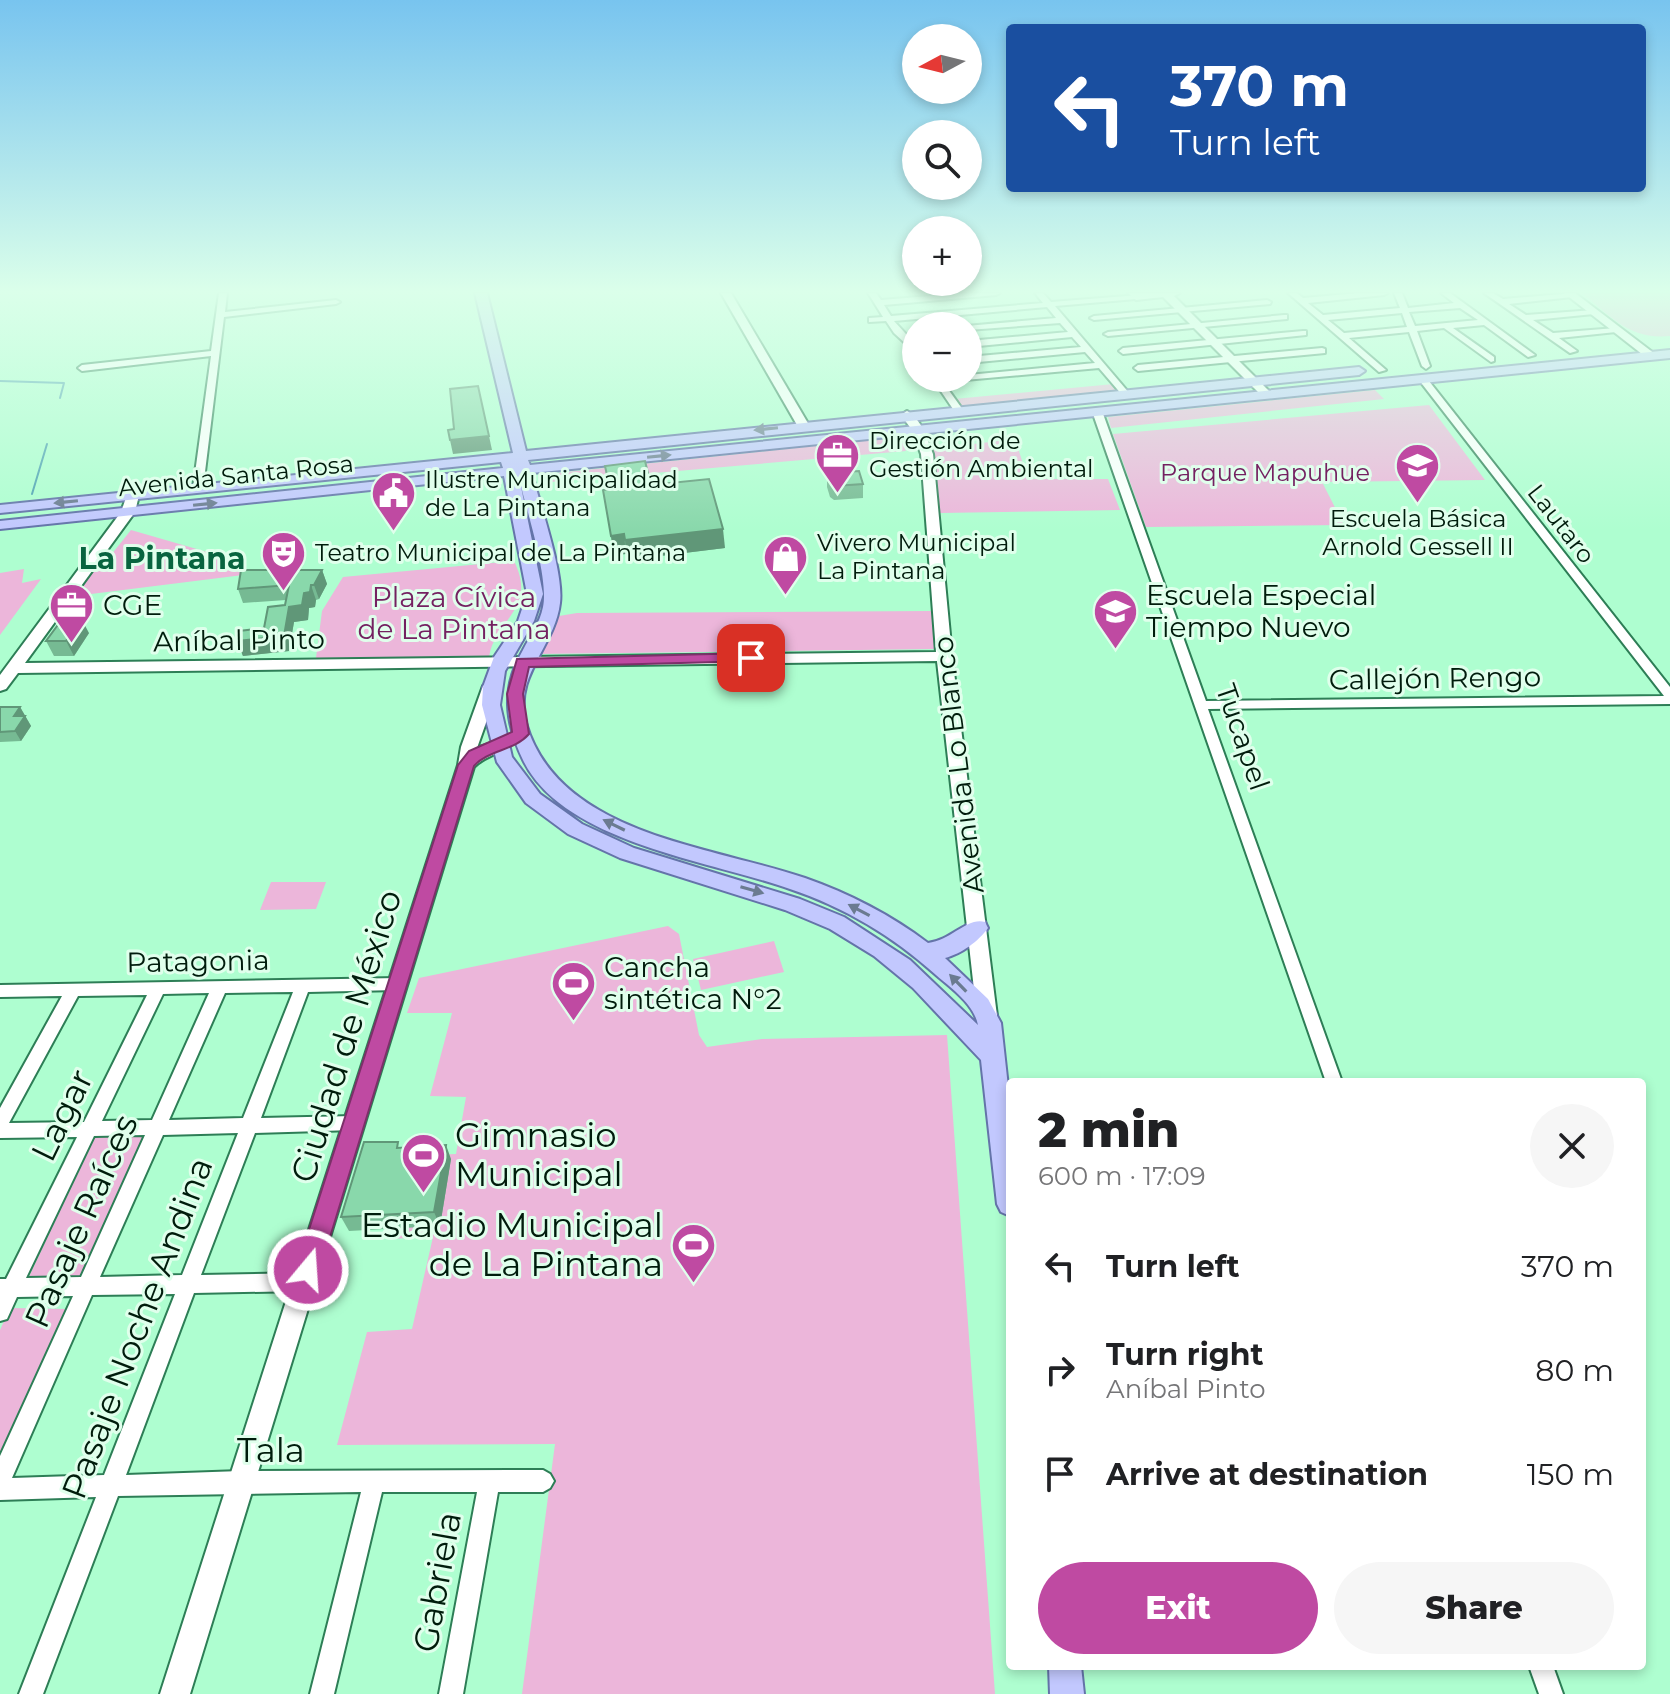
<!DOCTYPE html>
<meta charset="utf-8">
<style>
body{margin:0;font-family:Montserrat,sans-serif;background:#f6f6f6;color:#202124;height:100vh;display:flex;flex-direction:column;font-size:30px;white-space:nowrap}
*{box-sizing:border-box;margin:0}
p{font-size:26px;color:#757577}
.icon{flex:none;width:44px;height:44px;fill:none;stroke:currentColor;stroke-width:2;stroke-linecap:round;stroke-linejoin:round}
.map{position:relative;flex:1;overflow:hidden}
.drawer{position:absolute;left:1006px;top:1078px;width:640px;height:592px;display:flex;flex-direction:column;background:#fff;border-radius:8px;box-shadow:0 4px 12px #0003}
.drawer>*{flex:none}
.guide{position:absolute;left:1006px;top:24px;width:640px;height:168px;border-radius:8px;box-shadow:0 4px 12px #0003;background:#1a4fa0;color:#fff;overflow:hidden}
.needle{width:52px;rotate:263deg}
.buttons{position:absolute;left:902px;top:24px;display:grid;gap:16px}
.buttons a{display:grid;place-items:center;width:80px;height:80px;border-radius:50%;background:#fff;box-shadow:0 4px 12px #0003;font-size:40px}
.pin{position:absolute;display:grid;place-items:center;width:68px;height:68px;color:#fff;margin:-34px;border-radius:16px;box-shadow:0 4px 12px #0006}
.me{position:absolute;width:88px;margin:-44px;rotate:18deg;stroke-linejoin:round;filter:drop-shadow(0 0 6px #0008)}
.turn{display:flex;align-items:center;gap:28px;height:168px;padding:0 32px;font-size:36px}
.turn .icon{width:104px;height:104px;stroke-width:2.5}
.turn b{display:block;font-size:56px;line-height:68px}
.round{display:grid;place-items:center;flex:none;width:84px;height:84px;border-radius:42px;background:#f6f6f6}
.summary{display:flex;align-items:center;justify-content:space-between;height:136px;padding:0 32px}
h1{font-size:48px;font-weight:800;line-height:60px}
.button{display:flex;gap:16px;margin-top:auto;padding:16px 32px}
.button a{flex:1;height:92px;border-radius:48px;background:#bf4aa2;color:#fff;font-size:32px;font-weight:800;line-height:92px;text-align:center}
.button a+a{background:#f6f6f6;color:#202124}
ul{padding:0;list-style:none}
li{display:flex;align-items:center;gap:24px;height:104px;padding:0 32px}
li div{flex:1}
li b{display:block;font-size:30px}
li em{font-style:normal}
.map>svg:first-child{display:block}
.green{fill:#ecb6da}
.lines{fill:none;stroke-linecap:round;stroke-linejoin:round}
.stream{stroke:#4fa2b3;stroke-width:2}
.street-casing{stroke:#2d7e56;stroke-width:4}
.secondary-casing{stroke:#2d7e56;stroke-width:4}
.primary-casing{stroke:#6474a9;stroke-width:4}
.street{fill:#fff;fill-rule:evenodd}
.secondary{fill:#fff;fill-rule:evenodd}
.primary{fill:#c2c8fe;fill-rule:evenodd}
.wall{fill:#76ba93}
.shaded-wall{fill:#609778}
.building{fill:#89d8ab;stroke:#609778;stroke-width:2}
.oneway{fill:#6b7b91}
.route{fill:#bf4aa2;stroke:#7c3069;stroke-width:2}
.labels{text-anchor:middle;stroke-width:6;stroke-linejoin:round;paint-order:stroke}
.far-poi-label{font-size:24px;fill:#001c0c;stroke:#e0ffec;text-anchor:start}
.far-park-label{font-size:24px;fill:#742161;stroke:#e0ffec}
.far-street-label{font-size:24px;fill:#001c0c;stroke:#e0ffec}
.poi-label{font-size:28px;fill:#001c0c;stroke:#e0ffec;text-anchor:start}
.park-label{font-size:28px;fill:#742161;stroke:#e0ffec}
.street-label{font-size:28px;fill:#001c0c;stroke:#e0ffec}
.far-district-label{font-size:30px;font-weight:bold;fill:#08643f;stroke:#e0ffec}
.near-street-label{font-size:34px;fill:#001c0c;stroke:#e0ffec}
.near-poi-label{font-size:34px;fill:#001c0c;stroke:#e0ffec;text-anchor:start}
</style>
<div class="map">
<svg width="1670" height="1694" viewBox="0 0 1670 1694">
<rect width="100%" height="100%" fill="#aefed0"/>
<g class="green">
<path d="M1582,293H1670V336C1629,340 1612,317 1582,293Z"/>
<path d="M1114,384L1121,392L959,407L954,399Z"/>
<path d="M1375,390L1384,399L1111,428L1108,417Z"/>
<path d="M1429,405L1485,480L1322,482L1344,525L1146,527L1113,434Z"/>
<path d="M900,437L906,451L539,483L538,475Z"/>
<path d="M1015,439L1028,479H1108L1120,510L940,513L931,449Z"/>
<path d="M131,530L245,563L243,575L75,596L88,573L99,570Z"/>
<path d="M514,561C538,609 495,619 489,657L316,658L322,611L343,577Z"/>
<path d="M24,569L22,583L41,579L0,635V573Z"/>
<path d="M932,611L936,649L538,654L559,616L577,613Z"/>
<path d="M271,882H326L316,909L260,910Z"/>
<path d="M668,926L679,934L699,1035L707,1047L762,1039L947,1035L995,1694H522L555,1444L337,1445L367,1332L412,1329L433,1237L386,1239L408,1156L456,1154L466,1097L430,1096L452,1013H407L419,978Z"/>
<path d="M774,941L784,972L701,990L693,959Z"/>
<path d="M94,1137H145L79,1278L27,1281Z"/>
<path d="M10,1308L69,1309L0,1462V1330Z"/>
</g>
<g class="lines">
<g class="stream">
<path d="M0,381L64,383L60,398"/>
<path d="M32,494L47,444"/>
</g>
<defs>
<g id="street">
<path d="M219,293H227L225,312L336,300L340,302L336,304L224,317L203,488L198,491L193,488L211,356L82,371L78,368L82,365L211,351Z"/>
<path d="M868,293H876L881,300L967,293H1000L996,295L884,305L891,316L1043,303L1035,293H1043L1051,302L1139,295V299H1136L1055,306L1130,394L1123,396L1099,368L965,380L964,378H968V375L1095,363L1085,352L968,363V357L1081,347L1072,337L968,347V341L1068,332L1060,323L968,330V326H966L1056,318L1047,307L894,321L916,345V353L894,333L886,321L869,322V318L883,317Z"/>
<path d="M1288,293H1297L1303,298L1359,293H1388L1384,295L1308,303L1323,315L1400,308L1394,293H1402L1408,308L1454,303L1441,293H1450L1535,355L1528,357L1484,325L1453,328L1494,357V361L1491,362L1444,328L1417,331L1430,366L1426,369L1422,366L1409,332L1349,338L1386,370L1379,372ZM1460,308L1478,320L1415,326L1409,312ZM1402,313L1407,327L1344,333L1328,320Z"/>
<path d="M1484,293H1493L1503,299L1575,293L1576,295L1572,297L1509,304L1526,315L1594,310L1598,312L1594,314L1533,320L1553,333L1616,328L1620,330L1616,332L1559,338L1577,351L1570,353Z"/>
<path d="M1267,300L1271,302L1270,304L1094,320L1090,318L1094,316Z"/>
<path d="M1284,315H1287V319L1108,336L1104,334L1108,332Z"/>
<path d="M1303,331H1306V335L1123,354L1119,351L1123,348Z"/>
<path d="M1322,348L1325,349V353L1138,371L1134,368L1138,365Z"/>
<path d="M1422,375L1425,376L1670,687V704L1208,709L1342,1082H1326L1092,411L1097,408L1102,411L1206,701L1664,696L1419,380L1418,378Z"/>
<path d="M932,378H940L963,410L961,412H955Z"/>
<path d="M398,978L403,980L406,984L403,988L398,990L308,992L261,1118L354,1116L360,1118L363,1123L360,1128L354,1130L255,1133L201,1275L304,1273L311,1276L313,1282L311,1288L304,1291L194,1293L126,1475L241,1471L543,1470L550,1474L554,1481L550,1488L543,1492H498L463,1694H439L477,1492H382L334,1694H310L361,1492L118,1496L43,1694H19L96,1497L0,1500V1456L73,1296L17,1297L7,1319L0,1321V1279H6L77,1137L0,1138V1108L62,996L0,997V985ZM293,992L243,1118L169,1120L225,993ZM209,993L152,1120L102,1121L163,994ZM147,995L84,1122L9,1123L78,996ZM238,1133L182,1275L100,1277L163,1135ZM145,1135L81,1277L26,1278L94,1136ZM175,1294L104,1475L12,1478L92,1295Z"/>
<path d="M1529,1666H1553L1563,1694H1539Z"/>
</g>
<g id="secondary">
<path d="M721,293H731L809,425L807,428L797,425Z"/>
<path d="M1128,293H1180L1174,296L1270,392V396H1262L1163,297L1136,300Z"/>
<path d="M1564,293H1575L1655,354V358H1647Z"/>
<path d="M907,411C922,420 927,438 933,454L952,656L997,1016L994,1022L987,1024L980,1022L977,1016L937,661L18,673L6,689L0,691V675L121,512L128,492L133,491L139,495L135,512L25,663L936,652L921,454L912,430L901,415Z"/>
<path d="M491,681L499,686L477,748L500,740L508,745C499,755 484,756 474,767L190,1694H160L458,765L461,747L483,686Z"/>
</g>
<g id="primary">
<path d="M475,293H487L526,451L1359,367L1365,371L1359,375L528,460L530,465L1670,350V358L532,473C540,506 564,572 560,603C555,647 513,675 526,723C558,835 712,846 805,878C848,893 891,915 928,943C952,940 967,917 985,922L988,928C979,941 961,954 945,958L988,999L1001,1023L1010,1105V1216L1001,1212L997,1204L981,1060L913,988L874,956L830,929L785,910L620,858L568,834L526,803L497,762L482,705L483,687L494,657L518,621L527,594L504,476L0,529V521L503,468L501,462L0,513V505L513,453ZM520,482C527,512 549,579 543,607C540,623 530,636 523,650C501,688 505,722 523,760C563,843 712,861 790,889C844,907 894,937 936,975C951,988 974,1004 978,1025L910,960L844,917L800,899L634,848L582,824L540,794L512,757L500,705L505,671L534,621L543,594Z"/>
<path d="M1049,1666H1081L1084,1694H1050Z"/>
</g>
</defs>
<use href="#street" class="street-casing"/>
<use href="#secondary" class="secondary-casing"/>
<use href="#primary" class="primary-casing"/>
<use href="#street" class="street"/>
<use href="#secondary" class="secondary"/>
<use href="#primary" class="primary"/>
</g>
<g class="wall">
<path d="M605,466L651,485L725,548L627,560L626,554L614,555L603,490H609Z"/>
<path d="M827,473L863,484V498L834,500L830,497L827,487Z"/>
<path d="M322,570L327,584L319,599L316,600L315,607L309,608L308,620L294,622L289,651L243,656L237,641L264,628L285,605L286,600L243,603L238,589Z"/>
<path d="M89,633L74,656H54L46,641Z"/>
<path d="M20,707L31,726L21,741L0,742V708Z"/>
<path d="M401,1148L451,1159L440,1226L349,1231L341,1217Z"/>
</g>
<g class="shaded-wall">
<path d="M489,436L492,450L453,454L450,440Z"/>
<path d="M723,529L725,548L627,560L625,540Z"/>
<path d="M624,534L626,554L614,555L611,536Z"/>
<path d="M322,570L327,584L319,599L314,585Z"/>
<path d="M311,585L316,600L315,607L309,608L308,620L294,622L289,651L243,656L237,641L284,636L289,607L304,593Z"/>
<path d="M81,618L89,633L74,656L66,641Z"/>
<path d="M20,707L31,726L21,741L15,731L14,716Z"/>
<path d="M446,1145L451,1159L440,1226L434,1212Z"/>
</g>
<g class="building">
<path d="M478,386L489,436L450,440L448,430L454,429L450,389Z"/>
<path d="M645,461L651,485L709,479L723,529L625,540L624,534L611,536L603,490L610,489L605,466Z"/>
<path d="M859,471L863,484L834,486L830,483L827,473Z"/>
<path d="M241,570H322L314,585H311L310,592L304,593L302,605L289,607L284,636L237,641L239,631L264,628L268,607L285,605L289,585L238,589Z"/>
<path d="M63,618H81L66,641H46Z"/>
<path d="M0,707H20L14,716H25L15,731L0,732Z"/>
<path d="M364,1142H398L397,1148L446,1145L434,1212L341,1217Z"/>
</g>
<defs><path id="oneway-solid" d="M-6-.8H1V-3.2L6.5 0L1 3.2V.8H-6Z" transform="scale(2)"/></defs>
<g class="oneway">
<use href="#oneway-solid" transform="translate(766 429) rotate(174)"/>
<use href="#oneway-solid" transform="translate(659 456) rotate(-6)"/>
<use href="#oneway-solid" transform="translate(66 502) rotate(174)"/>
<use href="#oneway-solid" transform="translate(205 504) rotate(-6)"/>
<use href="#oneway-solid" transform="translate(614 825) rotate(-154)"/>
<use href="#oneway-solid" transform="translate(752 890) rotate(16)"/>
<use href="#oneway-solid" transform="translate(859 910) rotate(-152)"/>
<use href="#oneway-solid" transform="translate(958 983) rotate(-134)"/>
</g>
<linearGradient id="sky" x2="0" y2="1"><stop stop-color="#78c4ef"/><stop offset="0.55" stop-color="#dbffea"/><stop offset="1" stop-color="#dbffea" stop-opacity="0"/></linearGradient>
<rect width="1670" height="530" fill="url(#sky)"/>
<path class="route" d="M751,653L759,658L756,661L529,667L523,694L529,734C514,751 488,750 474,766L320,1270L316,1278L308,1281L299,1278L296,1270L458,765L469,751L512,732L507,694L517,659Z"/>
<defs>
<symbol id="office-pin" viewBox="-11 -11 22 30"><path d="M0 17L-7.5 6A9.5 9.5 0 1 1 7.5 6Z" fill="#bf4aa2" stroke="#e0ffec"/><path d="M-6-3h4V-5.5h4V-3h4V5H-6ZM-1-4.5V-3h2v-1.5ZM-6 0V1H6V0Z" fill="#fff"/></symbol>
<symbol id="school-pin" viewBox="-11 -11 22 30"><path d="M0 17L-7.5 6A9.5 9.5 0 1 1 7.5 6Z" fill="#bf4aa2" stroke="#e0ffec"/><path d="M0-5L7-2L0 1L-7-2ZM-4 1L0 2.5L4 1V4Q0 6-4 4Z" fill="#fff"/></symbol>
<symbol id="civic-pin" viewBox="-11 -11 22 30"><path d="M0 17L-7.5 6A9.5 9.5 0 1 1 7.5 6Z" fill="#bf4aa2" stroke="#e0ffec"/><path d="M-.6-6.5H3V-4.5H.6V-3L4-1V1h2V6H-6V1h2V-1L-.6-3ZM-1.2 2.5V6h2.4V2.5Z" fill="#fff"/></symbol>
<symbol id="theatre-pin" viewBox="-11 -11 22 30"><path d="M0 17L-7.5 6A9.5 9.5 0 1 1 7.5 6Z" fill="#bf4aa2" stroke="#e0ffec"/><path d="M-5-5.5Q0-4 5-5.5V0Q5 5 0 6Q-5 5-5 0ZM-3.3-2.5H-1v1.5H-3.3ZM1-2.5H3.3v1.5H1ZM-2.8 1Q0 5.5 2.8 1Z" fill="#fff"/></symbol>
<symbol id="shop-pin" viewBox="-11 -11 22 30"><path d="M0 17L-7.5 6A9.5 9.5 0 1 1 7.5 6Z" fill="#bf4aa2" stroke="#e0ffec"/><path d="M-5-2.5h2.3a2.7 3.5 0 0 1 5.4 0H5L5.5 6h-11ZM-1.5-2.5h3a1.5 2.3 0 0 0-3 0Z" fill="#fff"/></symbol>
<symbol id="stadium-pin" viewBox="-11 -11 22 30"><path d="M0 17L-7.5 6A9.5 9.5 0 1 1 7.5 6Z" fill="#bf4aa2" stroke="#e0ffec"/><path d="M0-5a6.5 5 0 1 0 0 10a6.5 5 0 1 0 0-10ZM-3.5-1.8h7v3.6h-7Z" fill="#fff"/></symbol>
</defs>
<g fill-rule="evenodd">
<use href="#office-pin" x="812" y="430" width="51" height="69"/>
<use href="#school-pin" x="1392" y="440" width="51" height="69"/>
<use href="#civic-pin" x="368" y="468" width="51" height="69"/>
<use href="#theatre-pin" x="258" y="528" width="51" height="69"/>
<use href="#shop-pin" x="760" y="532" width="51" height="69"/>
<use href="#office-pin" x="46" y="580" width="51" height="69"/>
<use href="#school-pin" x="1090" y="586" width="51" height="69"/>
<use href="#stadium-pin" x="548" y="958" width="51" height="69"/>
<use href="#stadium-pin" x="398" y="1130" width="51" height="69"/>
<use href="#stadium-pin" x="668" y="1220" width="51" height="69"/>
</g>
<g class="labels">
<g class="far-poi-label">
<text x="869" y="449">Dirección de<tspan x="869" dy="28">Gestión Ambiental</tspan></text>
<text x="425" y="488">Ilustre Municipalidad<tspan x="425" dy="28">de La Pintana</tspan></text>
<text x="1418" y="527" text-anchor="middle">Escuela Básica<tspan x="1418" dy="28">Arnold Gessell II</tspan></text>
<text x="817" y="551">Vivero Municipal<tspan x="817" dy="28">La Pintana</tspan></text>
<text x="315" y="561">Teatro Municipal de La Pintana</text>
</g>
<g class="far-park-label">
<text x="1265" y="481">Parque Mapuhue</text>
</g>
<g class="far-street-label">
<text transform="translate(236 476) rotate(-6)" y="8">Avenida Santa Rosa</text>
<text transform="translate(1561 524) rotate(52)" y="8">Lautaro</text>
</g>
<g class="poi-label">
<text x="1146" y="605">Escuela Especial<tspan x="1146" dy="32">Tiempo Nuevo</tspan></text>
<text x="103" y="615">CGE</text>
<text x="604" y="977">Cancha<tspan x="604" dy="32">sintética N°2</tspan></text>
</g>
<g class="park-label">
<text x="454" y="607">Plaza Cívica<tspan x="454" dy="32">de La Pintana</tspan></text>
</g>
<g class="street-label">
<text transform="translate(239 640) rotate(-1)" y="10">Aníbal Pinto</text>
<text transform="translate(1435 678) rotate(-1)" y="10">Callejón Rengo</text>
<text transform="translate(1243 737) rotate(71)" y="10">Tucapel</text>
<text transform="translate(958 765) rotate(-97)" y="10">Avenida Lo Blanco</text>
<text transform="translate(198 961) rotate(-1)" y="10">Patagonia</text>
</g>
<g class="far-district-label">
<text x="162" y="569">La Pintana</text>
</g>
<g class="near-street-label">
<text transform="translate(346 1036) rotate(-73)" y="12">Ciudad de México</text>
<text transform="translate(62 1115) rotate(-64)" y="12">Lagar</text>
<text transform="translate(81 1221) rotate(-66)" y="12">Pasaje Raíces</text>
<text transform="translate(137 1328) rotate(-69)" y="12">Pasaje Noche Andina</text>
<text x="271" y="1462">Tala</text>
<text transform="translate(437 1582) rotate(-80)" y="12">Gabriela</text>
</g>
<g class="near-poi-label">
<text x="455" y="1147">Gimnasio<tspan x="455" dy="39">Municipal</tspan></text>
<text x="663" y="1237" text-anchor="end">Estadio Municipal<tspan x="663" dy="39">de La Pintana</tspan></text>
</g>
</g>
</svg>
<div class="buttons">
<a><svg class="needle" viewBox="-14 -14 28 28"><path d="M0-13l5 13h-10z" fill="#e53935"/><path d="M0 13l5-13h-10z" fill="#757577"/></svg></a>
<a><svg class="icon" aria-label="search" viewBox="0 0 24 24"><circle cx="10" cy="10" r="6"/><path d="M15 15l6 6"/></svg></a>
<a>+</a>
<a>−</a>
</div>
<div class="pin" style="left:751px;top:658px;background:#d93025"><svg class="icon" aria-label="arrive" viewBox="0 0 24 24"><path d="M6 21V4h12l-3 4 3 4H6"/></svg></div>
<svg class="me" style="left:308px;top:1270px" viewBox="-20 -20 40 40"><circle r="17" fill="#bf4aa2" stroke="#fff" stroke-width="3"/><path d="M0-11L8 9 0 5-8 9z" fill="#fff"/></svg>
<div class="guide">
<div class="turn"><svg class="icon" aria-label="left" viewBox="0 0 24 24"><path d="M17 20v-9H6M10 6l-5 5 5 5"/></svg><div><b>370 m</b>Turn left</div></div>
</div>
<section class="drawer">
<div class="summary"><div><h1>2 min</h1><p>600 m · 17:09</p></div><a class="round"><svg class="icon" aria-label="close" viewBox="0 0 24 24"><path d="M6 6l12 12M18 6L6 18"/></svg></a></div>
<ul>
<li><svg class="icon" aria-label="left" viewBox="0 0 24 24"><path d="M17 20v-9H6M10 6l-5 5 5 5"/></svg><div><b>Turn left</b></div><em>370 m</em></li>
<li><svg class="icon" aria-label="right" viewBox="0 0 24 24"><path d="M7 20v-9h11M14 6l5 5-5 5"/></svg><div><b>Turn right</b><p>Aníbal Pinto</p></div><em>80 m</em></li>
<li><svg class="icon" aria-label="arrive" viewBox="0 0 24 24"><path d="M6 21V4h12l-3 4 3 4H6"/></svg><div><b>Arrive at destination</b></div><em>150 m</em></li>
</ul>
<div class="button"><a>Exit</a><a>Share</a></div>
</section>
</div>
